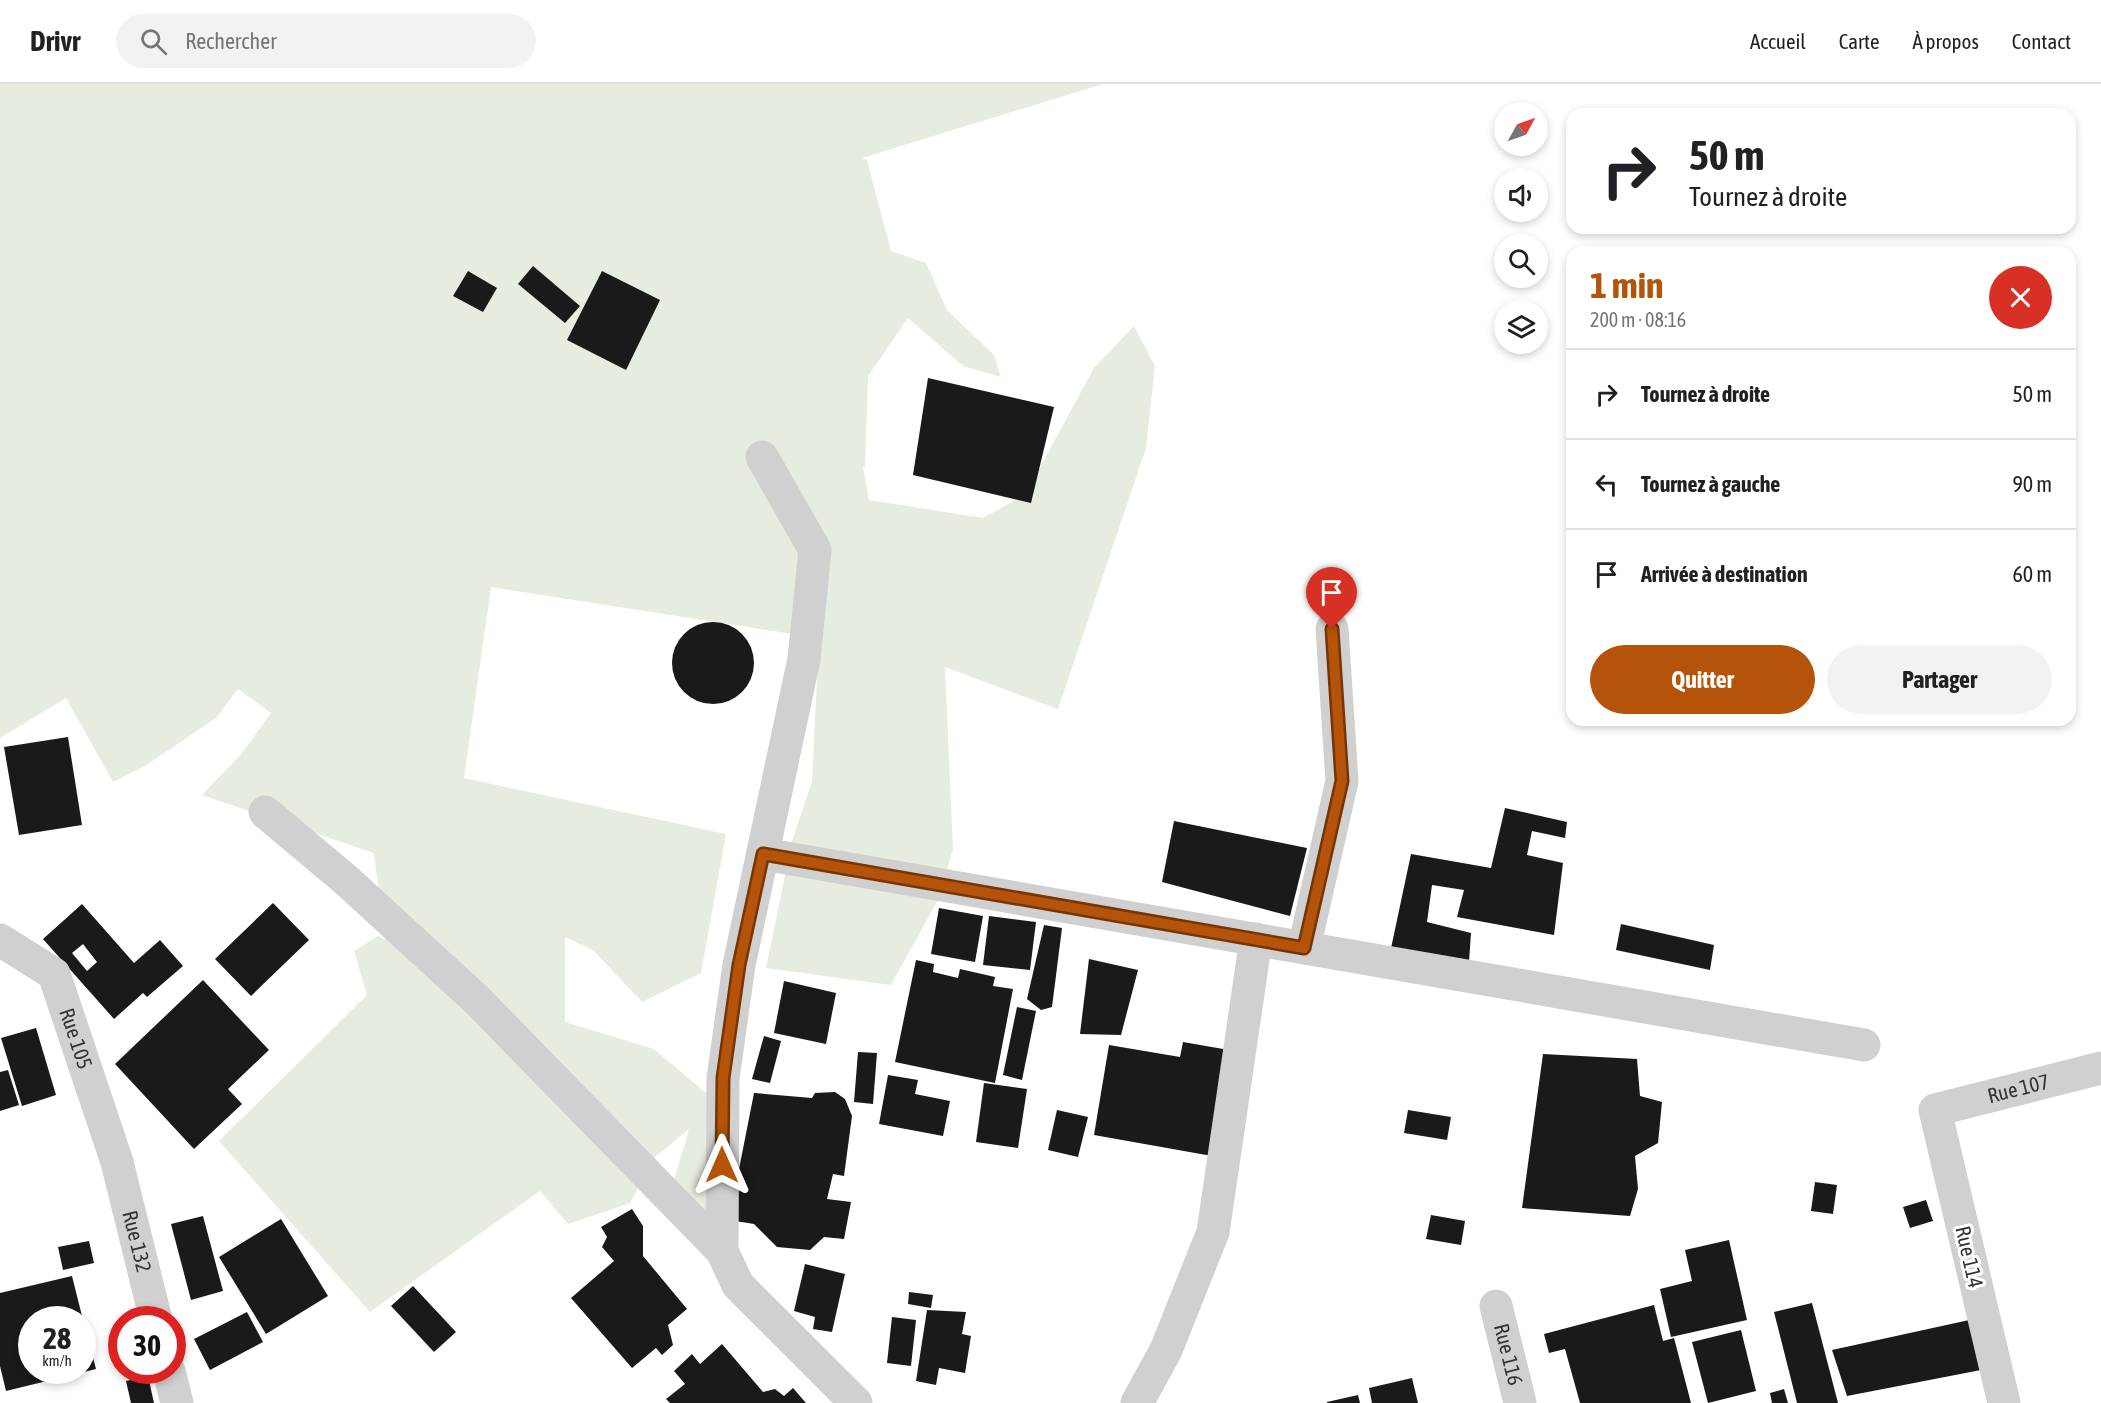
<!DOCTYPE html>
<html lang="fr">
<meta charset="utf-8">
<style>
body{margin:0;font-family:"Asap Condensed",sans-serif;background:#f2f2f2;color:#202124;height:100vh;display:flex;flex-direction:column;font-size:22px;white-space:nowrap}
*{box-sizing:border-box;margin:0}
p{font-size:20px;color:#757577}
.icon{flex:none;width:33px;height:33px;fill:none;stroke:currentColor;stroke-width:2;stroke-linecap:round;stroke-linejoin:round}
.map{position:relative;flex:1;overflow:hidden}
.drawer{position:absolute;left:1566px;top:162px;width:510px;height:480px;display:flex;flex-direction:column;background:#fff;border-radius:18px;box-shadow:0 3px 9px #0003}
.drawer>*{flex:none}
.top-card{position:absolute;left:1566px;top:24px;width:510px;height:126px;border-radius:18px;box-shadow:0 3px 9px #0003;background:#fff;color:#202124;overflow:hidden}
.needle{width:39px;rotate:50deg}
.controls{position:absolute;left:1494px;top:18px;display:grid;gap:12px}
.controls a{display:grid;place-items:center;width:54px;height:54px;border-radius:50%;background:#fff;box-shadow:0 3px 9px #0003;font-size:30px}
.speed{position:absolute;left:18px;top:1222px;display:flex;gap:12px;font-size:30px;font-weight:700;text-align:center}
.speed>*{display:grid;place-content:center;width:78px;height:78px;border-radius:50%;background:#fff;box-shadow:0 3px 9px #0003;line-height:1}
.speed small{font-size:15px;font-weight:400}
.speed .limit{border:9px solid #d22;background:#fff;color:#111}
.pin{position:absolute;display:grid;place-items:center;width:51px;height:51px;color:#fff;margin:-62px -26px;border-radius:50% 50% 50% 0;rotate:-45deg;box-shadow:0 0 6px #0007}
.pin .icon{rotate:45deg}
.me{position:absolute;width:66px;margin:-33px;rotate:0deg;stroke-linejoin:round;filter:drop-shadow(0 0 4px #0008)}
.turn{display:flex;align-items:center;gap:21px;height:126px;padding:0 24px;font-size:27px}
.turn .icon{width:78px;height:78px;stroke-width:2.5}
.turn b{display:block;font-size:42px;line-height:51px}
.round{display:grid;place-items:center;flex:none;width:63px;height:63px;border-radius:32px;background:#f2f2f2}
.headline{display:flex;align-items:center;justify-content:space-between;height:102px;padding:0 24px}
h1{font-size:36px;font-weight:700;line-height:45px;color:#b45309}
.action{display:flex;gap:12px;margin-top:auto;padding:12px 24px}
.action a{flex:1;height:69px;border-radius:36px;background:#b45309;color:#fff;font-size:24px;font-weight:700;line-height:69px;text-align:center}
.action a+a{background:#f2f2f2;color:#202124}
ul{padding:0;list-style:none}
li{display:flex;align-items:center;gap:18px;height:90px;padding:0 24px;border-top:2px solid #e0e0e0}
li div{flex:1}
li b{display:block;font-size:22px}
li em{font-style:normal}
header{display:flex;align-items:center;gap:36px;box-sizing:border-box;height:84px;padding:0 30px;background:#fff;border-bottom:2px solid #e0e0e0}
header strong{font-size:28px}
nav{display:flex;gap:33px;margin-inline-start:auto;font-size:21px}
.search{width:420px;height:54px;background:#f2f2f2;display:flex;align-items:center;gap:15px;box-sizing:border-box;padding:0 21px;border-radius:33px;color:#757577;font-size:22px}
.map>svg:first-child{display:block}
.green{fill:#e6ecdf}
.building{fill:#1a1a1a;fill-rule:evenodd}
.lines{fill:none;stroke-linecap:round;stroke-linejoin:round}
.street{stroke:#d0d0d0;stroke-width:33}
.route-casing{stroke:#753606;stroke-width:15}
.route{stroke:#b45309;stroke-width:10}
.labels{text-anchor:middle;stroke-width:6;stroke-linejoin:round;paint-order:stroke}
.street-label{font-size:21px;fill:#333;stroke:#fff}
</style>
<header>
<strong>Drivr</strong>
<div class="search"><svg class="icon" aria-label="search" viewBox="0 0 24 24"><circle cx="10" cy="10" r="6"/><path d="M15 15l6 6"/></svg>Rechercher</div>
<nav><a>Accueil</a><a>Carte</a><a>À propos</a><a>Contact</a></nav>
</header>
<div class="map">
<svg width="2101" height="1319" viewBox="0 0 2101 1319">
<rect width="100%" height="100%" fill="#fff"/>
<path class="green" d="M0,0H1103L862,74L867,76L891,167L926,179L947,226L994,271L1001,293L963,282L908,234L868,292L865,383H863L869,416L983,434L1025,411L1094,284L1134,242L1155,282L1146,364L1058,625L945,583L953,765L939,814L891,901L766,884L792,757L812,697L819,554L491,503L464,694L726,750L701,889L642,918L593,866L565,853V938L654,965L738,1036L709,1174L670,1110L689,1045L655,1073L630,1119L568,1140L540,1107L370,1228L219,1057L367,911L354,867L378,852L385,855L374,769L202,711L242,669L271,629L238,605L216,634L145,682L113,698L66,614L0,654Z"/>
<g class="building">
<path d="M533,182L580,222L565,239L518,200Z"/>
<path d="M468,187L497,204L483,228L453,212Z"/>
<path d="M602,187L660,216L626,286L567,256Z"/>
<path d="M928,294L1054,323L1031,419L913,391Z"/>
<circle cx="713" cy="579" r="41"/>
<path d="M68,653L82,741L19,751L4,663Z"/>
<path d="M1505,724L1567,738L1565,754L1532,747L1527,771L1563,779L1554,851L1457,833L1464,806L1432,801L1427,838L1471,849L1468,892L1390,869L1411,770L1491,784Z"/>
<path d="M1174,737L1307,764L1290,832L1162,798Z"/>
<path d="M273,819L309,856L251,912L215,875Z"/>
<path d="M82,820L134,879L160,856L183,882L147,913L143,909L114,935L43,855ZM83,860L97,878L87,887L72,869Z"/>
<path d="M939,824L983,832L975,878L931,870Z"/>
<path d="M989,832L1036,838L1030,886L983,881Z"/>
<path d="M1621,840L1714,861L1710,886L1616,866Z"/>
<path d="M1044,841L1062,844L1052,923L1041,926L1027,915Z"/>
<path d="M1089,875L1138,886L1121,951L1080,950Z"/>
<path d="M916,876L934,880L933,888L958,894L960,885L995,893L993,902L1013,905L995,999L895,978Z"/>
<path d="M203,896L269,966L228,1005L242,1020L194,1065L115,980Z"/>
<path d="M784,897L836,909L826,960L774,949Z"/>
<path d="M1017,923L1036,927L1022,996L1003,991Z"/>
<path d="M36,944L56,1011L22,1022L1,954Z"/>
<path d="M764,952L781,957L770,999L752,995Z"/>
<path d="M1183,958L1229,966L1212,1072L1094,1051L1109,961L1180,973Z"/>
<path d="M858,968L877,969L873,1020L854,1018Z"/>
<path d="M1543,970L1637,975L1640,1012L1662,1018L1658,1059L1635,1072L1638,1105L1630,1132L1522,1124Z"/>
<path d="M8,986L19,1021L0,1027V988Z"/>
<path d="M888,991L918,996L915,1010L950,1017L943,1052L879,1040Z"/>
<path d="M984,999L1027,1005L1018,1064L976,1058Z"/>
<path d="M835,1008L845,1015L852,1032L844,1092L833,1090L827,1115L851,1118L844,1155L824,1153L810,1166L777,1163L754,1140L729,1136L754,1009L812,1014L815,1009Z"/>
<path d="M1057,1026L1088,1033L1078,1073L1048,1066Z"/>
<path d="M1408,1026L1451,1033L1447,1056L1404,1049Z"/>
<path d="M1815,1098L1837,1101L1833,1130L1811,1127Z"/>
<path d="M1926,1116L1933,1137L1910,1144L1903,1123Z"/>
<path d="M632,1125L643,1142V1172L687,1225L668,1241L673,1261L662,1271L656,1264L632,1284L571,1214L614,1177L602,1163L607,1153L601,1143Z"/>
<path d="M1431,1131L1465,1137L1461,1161L1426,1155Z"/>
<path d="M203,1132L223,1207L191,1216L171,1140Z"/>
<path d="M281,1135L328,1212L266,1250L219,1173Z"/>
<path d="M1729,1156L1747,1236L1671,1253L1660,1205L1692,1197L1685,1166Z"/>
<path d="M89,1157L94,1179L63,1186L58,1163Z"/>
<path d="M805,1180L845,1190L832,1248L813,1245L815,1233L794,1227Z"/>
<path d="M72,1192L83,1236H32V1287H82L83,1236L96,1285L6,1307L0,1282V1209Z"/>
<path d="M413,1202L456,1248L434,1268L391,1222Z"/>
<path d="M909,1208L933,1211L931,1224L908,1220Z"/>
<path d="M1812,1219L1838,1319H1797L1774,1228Z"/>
<path d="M1654,1221L1663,1257L1674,1254L1691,1319H1580L1565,1265L1549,1269L1544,1250Z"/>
<path d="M927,1226L966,1228L962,1250L971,1252L965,1289L939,1284L936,1301L916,1297Z"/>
<path d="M247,1228L263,1258L210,1286L194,1255Z"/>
<path d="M892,1233L916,1236L911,1282L887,1279Z"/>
<path d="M1983,1233L1981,1286L1847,1312L1832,1266Z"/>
<path d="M1741,1246L1756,1307L1708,1319L1692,1258Z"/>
<path d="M722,1260L763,1308L775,1305L784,1312L793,1304L806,1319H670L666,1315L685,1300L674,1287L692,1270L700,1280Z"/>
<path d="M148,1292L154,1319H131L126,1297Z"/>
<path d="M1412,1294L1418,1319H1372L1369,1304Z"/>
<path d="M1784,1305L1788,1319H1772L1770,1309Z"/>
<path d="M1358,1311L1360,1319H1327V1318Z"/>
</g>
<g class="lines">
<g class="street">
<path d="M762,373L815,466L804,575L739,881L723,994L722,1167L738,1201L856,1319"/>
<path d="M265,728L346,796L477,916L722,1167"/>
<path d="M763,770L1864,961"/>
<path id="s1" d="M0,856L54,890L117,1078L156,1236"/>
<path d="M1304,864L1342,697L1332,545"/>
<path id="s2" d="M1496,1222L1520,1319"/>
<path d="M169,1287L177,1319"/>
<path d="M1137,1319L1166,1266L1213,1148L1256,855"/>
<path id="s3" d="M2004,1319L1935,1026L2101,984"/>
</g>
</g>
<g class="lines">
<defs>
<path id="route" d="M722,1081L723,994L739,881L763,770L1304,864L1342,697L1332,545"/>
</defs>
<use href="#route" class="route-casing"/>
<use href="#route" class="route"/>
</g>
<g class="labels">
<g class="street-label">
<text dy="7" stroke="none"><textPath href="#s1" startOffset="132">Rue 105</textPath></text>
<text dy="7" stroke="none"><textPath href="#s3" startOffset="387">Rue 107</textPath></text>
<text dy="7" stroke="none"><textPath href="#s1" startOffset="344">Rue 132</textPath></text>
<text transform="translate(1969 1173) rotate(77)" y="7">Rue 114</text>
<text dy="7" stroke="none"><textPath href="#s2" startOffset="50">Rue 116</textPath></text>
</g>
</g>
</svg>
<div class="controls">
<a><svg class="needle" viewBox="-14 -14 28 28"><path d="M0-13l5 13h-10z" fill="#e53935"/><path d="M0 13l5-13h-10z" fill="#757577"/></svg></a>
<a><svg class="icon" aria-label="sound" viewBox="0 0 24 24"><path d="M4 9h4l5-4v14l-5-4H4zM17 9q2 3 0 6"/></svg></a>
<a><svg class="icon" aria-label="search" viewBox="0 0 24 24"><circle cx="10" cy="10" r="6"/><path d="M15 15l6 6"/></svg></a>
<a><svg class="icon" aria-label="layers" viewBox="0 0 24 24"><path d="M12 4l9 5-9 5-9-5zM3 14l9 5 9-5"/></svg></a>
</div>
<div class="speed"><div>28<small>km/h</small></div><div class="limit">30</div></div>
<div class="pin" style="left:1332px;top:545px;background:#d93025"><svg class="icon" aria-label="arrive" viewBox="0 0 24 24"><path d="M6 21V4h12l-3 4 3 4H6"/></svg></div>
<svg class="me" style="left:722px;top:1081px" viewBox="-20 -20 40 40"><path d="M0-17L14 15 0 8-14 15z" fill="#b45309" stroke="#fff" stroke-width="4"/></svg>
<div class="top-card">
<div class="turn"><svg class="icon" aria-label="right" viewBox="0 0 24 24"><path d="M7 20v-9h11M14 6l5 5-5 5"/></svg><div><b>50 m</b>Tournez à droite</div></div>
</div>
<section class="drawer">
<div class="headline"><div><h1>1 min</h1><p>200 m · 08:16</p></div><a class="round" style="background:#d93025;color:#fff"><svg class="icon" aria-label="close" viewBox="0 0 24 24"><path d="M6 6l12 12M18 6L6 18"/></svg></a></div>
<ul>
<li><svg class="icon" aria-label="right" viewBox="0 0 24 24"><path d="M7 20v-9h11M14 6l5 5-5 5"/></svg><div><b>Tournez à droite</b></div><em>50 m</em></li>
<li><svg class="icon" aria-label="left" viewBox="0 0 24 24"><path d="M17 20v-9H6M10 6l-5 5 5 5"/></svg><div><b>Tournez à gauche</b></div><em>90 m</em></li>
<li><svg class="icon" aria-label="arrive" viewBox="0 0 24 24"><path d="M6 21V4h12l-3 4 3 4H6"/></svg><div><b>Arrivée à destination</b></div><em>60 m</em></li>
</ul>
<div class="action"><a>Quitter</a><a>Partager</a></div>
</section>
</div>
